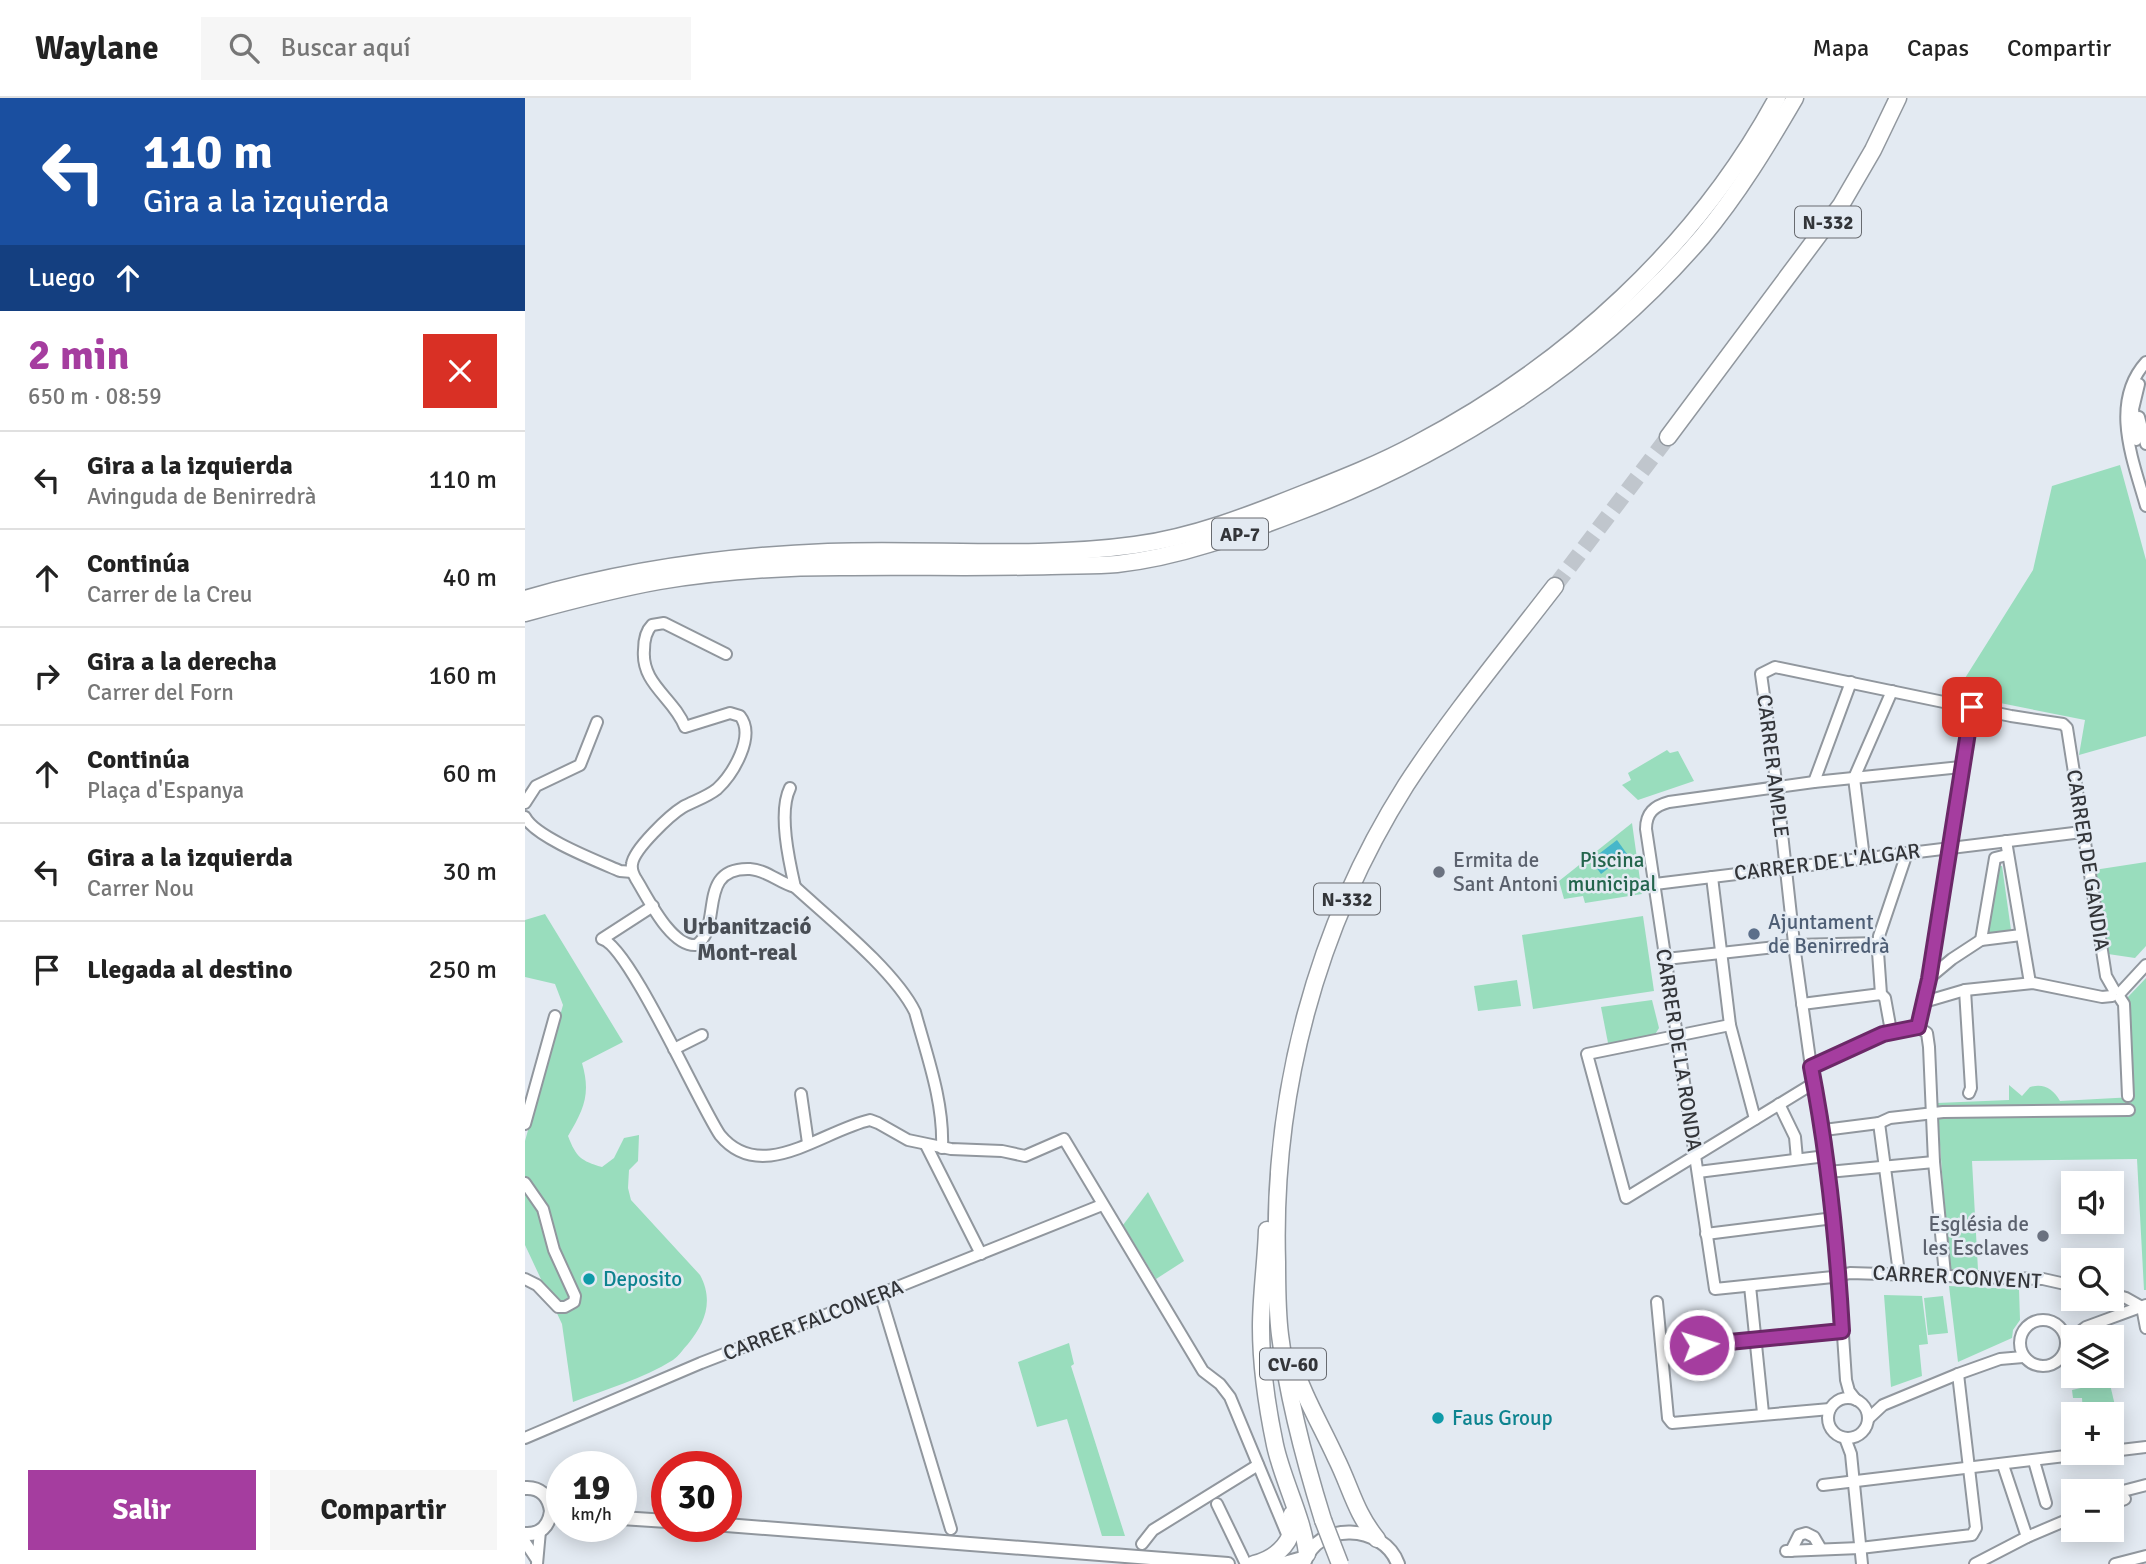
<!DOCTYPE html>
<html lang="es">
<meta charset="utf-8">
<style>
body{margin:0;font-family:Signika,sans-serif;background:#f6f6f6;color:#222;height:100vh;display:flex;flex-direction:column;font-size:26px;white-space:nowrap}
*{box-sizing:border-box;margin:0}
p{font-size:23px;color:#767676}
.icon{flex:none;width:38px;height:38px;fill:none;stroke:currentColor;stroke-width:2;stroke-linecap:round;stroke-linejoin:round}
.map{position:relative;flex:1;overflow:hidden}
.panel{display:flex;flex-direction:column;background:#fff;width:525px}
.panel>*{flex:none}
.hud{background:#1a4fa0;color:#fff;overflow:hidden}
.fabs{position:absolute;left:1536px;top:1073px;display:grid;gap:14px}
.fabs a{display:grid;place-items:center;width:63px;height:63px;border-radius:0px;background:#fff;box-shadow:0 4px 18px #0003;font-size:35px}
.speed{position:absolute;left:21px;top:1353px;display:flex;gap:14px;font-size:35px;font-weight:700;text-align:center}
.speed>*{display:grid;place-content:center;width:91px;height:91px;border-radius:50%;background:#fff;box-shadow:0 4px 18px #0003;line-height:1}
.speed small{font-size:18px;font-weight:400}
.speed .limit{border:10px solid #d22;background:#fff;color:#111}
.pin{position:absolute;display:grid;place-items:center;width:60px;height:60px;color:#fff;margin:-30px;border-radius:14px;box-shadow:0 4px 10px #0006}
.me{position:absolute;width:77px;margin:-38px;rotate:85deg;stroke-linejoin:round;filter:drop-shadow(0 0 5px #0008)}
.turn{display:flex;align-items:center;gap:24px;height:147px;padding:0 28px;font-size:32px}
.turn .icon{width:91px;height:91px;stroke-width:2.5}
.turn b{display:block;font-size:49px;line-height:60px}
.then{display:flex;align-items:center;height:66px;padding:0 28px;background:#0003;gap:14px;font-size:26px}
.round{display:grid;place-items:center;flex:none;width:74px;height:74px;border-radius:0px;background:#f6f6f6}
.summary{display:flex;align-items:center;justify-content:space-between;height:119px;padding:0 28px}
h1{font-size:42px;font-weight:700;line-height:52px;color:#a53d9f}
.primary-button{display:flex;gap:14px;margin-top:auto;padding:14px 28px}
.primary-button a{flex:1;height:80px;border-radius:0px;background:#a53d9f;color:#fff;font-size:28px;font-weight:700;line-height:80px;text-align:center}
.primary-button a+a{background:#f6f6f6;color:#222}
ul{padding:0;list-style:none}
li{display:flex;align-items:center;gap:21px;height:98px;padding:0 28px;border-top:2px solid #e0e0e0}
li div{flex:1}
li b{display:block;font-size:26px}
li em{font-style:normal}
header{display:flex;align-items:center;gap:42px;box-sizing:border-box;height:98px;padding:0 35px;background:#fff;border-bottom:2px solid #e0e0e0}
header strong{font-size:33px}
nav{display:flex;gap:38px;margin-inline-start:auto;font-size:24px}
.search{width:490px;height:63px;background:#f6f6f6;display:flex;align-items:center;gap:18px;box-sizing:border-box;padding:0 24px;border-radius:0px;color:#767676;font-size:26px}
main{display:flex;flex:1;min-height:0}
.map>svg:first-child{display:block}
.green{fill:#99ddbd}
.water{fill:#47b7ca}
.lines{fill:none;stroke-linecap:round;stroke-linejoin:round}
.highway-tunnel{stroke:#c0c6cd;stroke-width:16;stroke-dasharray:16 8;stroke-linecap:butt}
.minor-casing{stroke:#91979e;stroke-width:14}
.major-casing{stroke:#91979e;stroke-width:16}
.highway-casing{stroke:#91979e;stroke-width:19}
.minor{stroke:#fff;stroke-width:10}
.major{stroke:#fff;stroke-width:12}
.highway{stroke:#fff;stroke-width:16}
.highway-bridge-casing{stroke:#91979e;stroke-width:19;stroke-linecap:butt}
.highway-bridge{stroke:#fff;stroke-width:16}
.route-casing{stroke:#6b2867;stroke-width:18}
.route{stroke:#a53d9f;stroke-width:12}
.worship-dot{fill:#6b7280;stroke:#e3eaf2;stroke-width:2.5}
.service-dot{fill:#5c6f8a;stroke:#e3eaf2;stroke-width:2.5}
.culture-dot{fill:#0f9aa8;stroke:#e3eaf2;stroke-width:2.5}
.labels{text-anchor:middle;stroke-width:5;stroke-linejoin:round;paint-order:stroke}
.shield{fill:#e3eaf2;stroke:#686b70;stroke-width:2}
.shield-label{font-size:19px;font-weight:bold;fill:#333539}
.street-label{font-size:21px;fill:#333539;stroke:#e3eaf2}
.worship-label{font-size:21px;fill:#5b616d;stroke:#e3eaf2;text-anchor:start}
.park-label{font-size:21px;fill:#23654c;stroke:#e3eaf2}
.service-label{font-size:21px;fill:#4e5e75;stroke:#e3eaf2;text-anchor:start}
.culture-label{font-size:21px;fill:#0d838f;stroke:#e3eaf2;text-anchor:start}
.neighbourhood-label{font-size:23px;font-weight:bold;fill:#494e55;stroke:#e3eaf2}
</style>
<header>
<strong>Waylane</strong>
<div class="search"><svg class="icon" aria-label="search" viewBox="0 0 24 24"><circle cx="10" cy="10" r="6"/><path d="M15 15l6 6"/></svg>Buscar aquí</div>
<nav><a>Mapa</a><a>Capas</a><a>Compartir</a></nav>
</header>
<main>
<section class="panel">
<div class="hud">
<div class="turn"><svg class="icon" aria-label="left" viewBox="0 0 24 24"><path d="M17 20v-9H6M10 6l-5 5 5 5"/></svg><div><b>110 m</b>Gira a la izquierda</div></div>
<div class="then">Luego<svg class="icon" aria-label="ahead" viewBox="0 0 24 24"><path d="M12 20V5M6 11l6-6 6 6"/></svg></div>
</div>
<div class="summary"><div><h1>2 min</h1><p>650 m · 08:59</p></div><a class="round" style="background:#d93025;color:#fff"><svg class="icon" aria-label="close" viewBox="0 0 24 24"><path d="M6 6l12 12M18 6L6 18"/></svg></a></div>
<ul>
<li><svg class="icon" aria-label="left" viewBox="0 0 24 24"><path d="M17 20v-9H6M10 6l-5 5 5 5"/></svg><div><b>Gira a la izquierda</b><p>Avinguda de Benirredrà</p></div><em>110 m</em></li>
<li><svg class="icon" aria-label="ahead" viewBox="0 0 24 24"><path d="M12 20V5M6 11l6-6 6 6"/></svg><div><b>Continúa</b><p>Carrer de la Creu</p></div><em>40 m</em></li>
<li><svg class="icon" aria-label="right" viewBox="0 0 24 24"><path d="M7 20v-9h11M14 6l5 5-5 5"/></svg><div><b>Gira a la derecha</b><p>Carrer del Forn</p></div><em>160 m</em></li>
<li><svg class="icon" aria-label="ahead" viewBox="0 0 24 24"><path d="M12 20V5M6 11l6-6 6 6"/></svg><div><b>Continúa</b><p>Plaça d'Espanya</p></div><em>60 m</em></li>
<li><svg class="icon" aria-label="left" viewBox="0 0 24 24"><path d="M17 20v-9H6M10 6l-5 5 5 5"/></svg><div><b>Gira a la izquierda</b><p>Carrer Nou</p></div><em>30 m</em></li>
<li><svg class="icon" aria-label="arrive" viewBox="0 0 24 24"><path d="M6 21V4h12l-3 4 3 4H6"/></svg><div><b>Llegada al destino</b></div><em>250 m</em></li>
</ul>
<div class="primary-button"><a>Salir</a><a>Compartir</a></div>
</section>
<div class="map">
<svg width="1621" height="1466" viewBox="0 0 1621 1466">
<rect width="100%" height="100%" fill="#e3eaf2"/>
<g class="green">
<path d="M1595,367L1621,462V638L1554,657L1560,622L1430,596L1508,472L1527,388Z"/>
<path d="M1142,652L1145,655L1153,653L1169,683L1113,702L1097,687L1106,682L1103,675Z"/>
<path d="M1107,725L1117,796L1060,805L1058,798L1039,801L1034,783Z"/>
<path d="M1621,764V848L1610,860L1583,856L1569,772Z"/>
<path d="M1473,768H1477L1486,832L1463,836Z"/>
<path d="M20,816L98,944L57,965C66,996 59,1011 43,1038C51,1059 56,1063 77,1069L89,1060L99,1040L114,1037L113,1063L104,1072L103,1090L106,1102L175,1177C189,1203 180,1225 163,1246C158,1251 154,1258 148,1262C118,1281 81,1291 48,1304L37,1226L0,1147V1043L38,907L30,886L0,879V822Z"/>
<path d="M1118,818L1129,893L1008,911L997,837Z"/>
<path d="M1621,880V1192H1619L1612,1061L1447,1063L1453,1172L1424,1171L1412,1005L1484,1002V987L1497,998L1505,989C1519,985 1528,991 1535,1003L1609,999L1603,899Z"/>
<path d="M992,882L996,908L953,913L949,888Z"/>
<path d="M1127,902L1134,930L1129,938L1083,945L1076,909Z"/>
<path d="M623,1094L659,1163L631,1181L598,1127Z"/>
<path d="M1424,1188L1494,1191L1495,1222L1488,1232L1487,1240L1433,1264Z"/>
<path d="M1359,1197L1397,1198L1403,1246L1394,1247L1397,1278L1366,1289Z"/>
<path d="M1418,1198L1423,1235L1403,1237L1399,1200Z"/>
<path d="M544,1245L549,1266L546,1268L600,1438H577L542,1321L512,1329L493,1264Z"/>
<path d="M1567,1278H1583L1596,1333L1587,1334V1316H1558L1557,1300H1548L1547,1292L1569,1287Z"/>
</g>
<path class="water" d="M1092,742L1102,756L1076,776L1066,762Z"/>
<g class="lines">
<path class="highway-tunnel" d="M1030,488L1143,339"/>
<defs>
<g id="minor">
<path d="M1621,264C1584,305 1608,362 1621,408"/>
<path d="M1614,319L1621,346"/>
<path d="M1611,342L1608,311L1614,286"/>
<path d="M201,556L139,525L127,527C120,534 119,543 119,552C116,586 149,600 160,629L205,615L215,618C231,638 208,676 192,691C182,699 169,703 158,709C145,717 109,751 107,766C106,772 108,776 111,781C123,800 146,849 171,847C199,830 170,769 225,771C242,772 254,785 270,789C264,763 253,714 265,690"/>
<path d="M1436,669L1289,684L1144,704C1129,708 1121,715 1121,731L1190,1191L1308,1179L1325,1175L1518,1181L1549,1188"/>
<path d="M1289,684L1326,584"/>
<path d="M0,705L11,688L55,667L72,624"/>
<path d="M0,719C10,739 72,763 95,773L107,774"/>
<path d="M1481,743L1505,885"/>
<path d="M1482,757L1470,760L1456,842L1496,837"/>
<path d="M1339,760L1329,680L1367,593"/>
<path d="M1187,779L1205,927L1230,1021"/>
<path d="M1130,786L1557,734"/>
<path d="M270,789C305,821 370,873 390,914C402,958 419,1004 417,1050"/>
<path d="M128,808L77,841C104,848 174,1006 195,1037C236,1087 297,1033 345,1022L353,1025L383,1042L426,1051L477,1053L500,1058L539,1041L678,1273L695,1286L705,1299L762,1436"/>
<path d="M1141,861L1269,847L1353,845"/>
<path d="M1403,881L1427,861L1456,842"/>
<path d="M1440,892L1446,990L1444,995"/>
<path d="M1596,894L1621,867"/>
<path d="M1595,900L1599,906L1603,998"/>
<path d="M1399,904L1440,892L1508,885L1577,899L1587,898"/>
<path d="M1277,906L1356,896"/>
<path d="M1205,927L1062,956L1101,1100L1289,985"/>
<path d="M1393,929L1402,935L1404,949L1409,1064L1420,1176"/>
<path d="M1366,933L1360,900L1356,896L1353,854L1354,838L1380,761V755"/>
<path d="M149,951L177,937"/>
<path d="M1286,969L1358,936L1393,929L1403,881L1447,609"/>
<path d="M276,996L283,1045"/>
<path d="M1254,1006L1270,1039L1272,1061"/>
<path d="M1354,1025L1374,1175"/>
<path d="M0,1026L30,918"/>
<path d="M1299,1032L1354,1025L1365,1020L1418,1014L1604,1012"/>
<path d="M401,1047L456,1156"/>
<path d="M1173,1074L1301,1058"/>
<path d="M1303,1074L1409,1064"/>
<path d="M0,1085L18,1111L29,1152L50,1198L49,1204L40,1209H33L12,1187L0,1181"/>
<path d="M1181,1136L1309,1120"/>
<path d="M1225,1188L1238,1315"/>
<path d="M355,1196L426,1431"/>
<path d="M1587,1196L1601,1200L1617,1209L1621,1230"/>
<path d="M1132,1204L1143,1320L1147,1325L1305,1311"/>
<circle cx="1518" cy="1245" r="23"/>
<path d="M1541,1244L1561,1229L1621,1207"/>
<path d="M1137,1250L1317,1233"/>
<circle cx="1323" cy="1320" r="20"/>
<path d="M1331,1302L1324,1293L1321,1282L1314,1177L1299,1032L1286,969L1270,854L1252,690L1236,576L1250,569L1486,618L1538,626L1542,630L1581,878L1589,892"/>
<path d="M1343,1321L1358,1307L1433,1276L1475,1261L1498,1259"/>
<path d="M0,1340L176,1265L355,1196L577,1107"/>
<path d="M1320,1340L1326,1356L1337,1466"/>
<path d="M1587,1353L1621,1349"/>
<path d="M1509,1363L1521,1405"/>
<path d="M1478,1367L1502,1439"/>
<path d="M1298,1387L1574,1354"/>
<path d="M1598,1393L1621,1387"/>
<path d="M692,1406L721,1466"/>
<path d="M1587,1406L1600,1401"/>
<path d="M0,1444L12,1462"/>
<path d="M617,1446L628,1432L733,1367"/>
<path d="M1261,1453L1335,1450L1447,1437L1451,1430L1433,1276"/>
<path d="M1266,1453L1274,1437L1281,1435L1289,1439L1296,1451"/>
<path d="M12,1466L15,1433"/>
<path d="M1450,1466L1502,1439L1549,1419"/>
<path d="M1590,1466L1621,1458"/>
</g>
<g id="major">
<path d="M0,1390C15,1389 24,1398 26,1413C24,1428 15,1437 0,1436"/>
<path d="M96,1420L142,1423"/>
<path d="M201,1427L703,1466"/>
<path d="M756,1466L781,1459"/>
<path d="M779,1466C791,1422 859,1426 873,1466"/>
</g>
<g id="highway">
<path d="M1143,339L1316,107L1348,52L1373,0"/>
<path d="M0,501C99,472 200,458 303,454C405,450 508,461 610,447C669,439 725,417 780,395C818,380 856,365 891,346C1040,268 1172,148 1252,0"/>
<path d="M0,515C44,503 89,491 134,483C194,473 255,469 315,469C386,468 456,470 526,468C548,467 570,468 592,466C655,459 713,437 773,414C926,356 1070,264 1177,139C1213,96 1242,48 1270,0"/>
<path d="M742,1132C741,1164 736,1197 736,1229C736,1269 742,1309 750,1347C758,1384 778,1419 782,1456"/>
<path d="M767,1261C777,1296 796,1327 811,1360C826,1390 830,1414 852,1441"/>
<path d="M798,1422C779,1361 763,1301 755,1237C752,1213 752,1188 752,1164C747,996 791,829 881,687C926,618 980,553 1030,488"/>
<path d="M729,1466C753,1460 772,1441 767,1416"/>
</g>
</defs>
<use href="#minor" class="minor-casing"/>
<use href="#major" class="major-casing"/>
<use href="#highway" class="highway-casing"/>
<use href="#minor" class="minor"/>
<use href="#major" class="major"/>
<use href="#highway" class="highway"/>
<defs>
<path id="highway-bridge" d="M798,1422L815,1466"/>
</defs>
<use href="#highway-bridge" class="highway-bridge-casing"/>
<use href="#highway-bridge" class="highway-bridge"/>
</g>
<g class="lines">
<defs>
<path id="route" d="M1174,1247L1317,1233C1312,1144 1303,1057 1286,969L1358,936L1393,929L1404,881L1447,609"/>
</defs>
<use href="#route" class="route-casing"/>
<use href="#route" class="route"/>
</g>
<g class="worship-dot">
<circle cx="914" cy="774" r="7"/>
<circle cx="1518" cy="1138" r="7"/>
</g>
<circle class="service-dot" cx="1229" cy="836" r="7"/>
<g class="culture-dot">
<circle cx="64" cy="1181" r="7"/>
<circle cx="913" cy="1320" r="7"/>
</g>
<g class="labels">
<g class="shield">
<rect x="1270" y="108.5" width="66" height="31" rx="5"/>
<rect x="687" y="420.5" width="56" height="31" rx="5"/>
<rect x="789" y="785.5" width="66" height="31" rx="5"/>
<rect x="735" y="1250.5" width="66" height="31" rx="5"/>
</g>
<g class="shield-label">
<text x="1303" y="131">N-332</text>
<text x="715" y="443">AP-7</text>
<text x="822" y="808">N-332</text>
<text x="768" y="1273">CV-60</text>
</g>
<g class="street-label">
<text transform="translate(1248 668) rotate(83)" y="7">CARRER AMPLE</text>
<text transform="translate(1563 762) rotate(81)" y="7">CARRER DE GANDIA</text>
<text transform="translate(1302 764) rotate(-7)" y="7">CARRER DE L'ALGAR</text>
<text transform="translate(1154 952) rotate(81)" y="7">CARRER DE LA RONDA</text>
<text transform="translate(1432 1179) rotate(3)" y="7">CARRER CONVENT</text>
<text transform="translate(288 1222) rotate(-21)" y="7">CARRER FALCONERA</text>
</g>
<g class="worship-label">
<text x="928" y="769">Ermita de<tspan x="928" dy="24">Sant Antoni</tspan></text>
<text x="1504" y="1133" text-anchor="end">Església de<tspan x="1504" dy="24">les Esclaves</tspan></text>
</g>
<g class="park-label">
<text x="1087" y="769">Piscina<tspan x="1087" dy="24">municipal</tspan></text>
</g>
<g class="service-label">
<text x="1243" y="831">Ajuntament<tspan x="1243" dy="24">de Benirredrà</tspan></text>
</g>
<g class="culture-label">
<text x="78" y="1188">Deposito</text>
<text x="927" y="1327">Faus Group</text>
</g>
<g class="neighbourhood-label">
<text x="222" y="836">Urbanització<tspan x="222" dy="26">Mont-real</tspan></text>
</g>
</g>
</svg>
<div class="fabs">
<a><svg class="icon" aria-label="sound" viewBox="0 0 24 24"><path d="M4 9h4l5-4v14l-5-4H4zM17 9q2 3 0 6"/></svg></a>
<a><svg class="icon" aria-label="search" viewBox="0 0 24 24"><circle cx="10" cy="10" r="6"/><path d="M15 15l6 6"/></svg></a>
<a><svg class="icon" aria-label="layers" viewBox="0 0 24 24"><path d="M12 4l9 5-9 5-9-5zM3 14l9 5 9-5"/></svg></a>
<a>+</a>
<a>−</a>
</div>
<div class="speed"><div>19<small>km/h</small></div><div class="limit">30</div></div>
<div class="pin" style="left:1447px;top:609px;background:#d93025"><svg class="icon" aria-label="arrive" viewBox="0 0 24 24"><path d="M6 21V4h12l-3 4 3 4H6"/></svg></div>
<svg class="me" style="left:1174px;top:1247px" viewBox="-20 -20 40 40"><circle r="17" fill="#a53d9f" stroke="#fff" stroke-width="3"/><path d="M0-11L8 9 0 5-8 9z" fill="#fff"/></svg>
</div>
</main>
